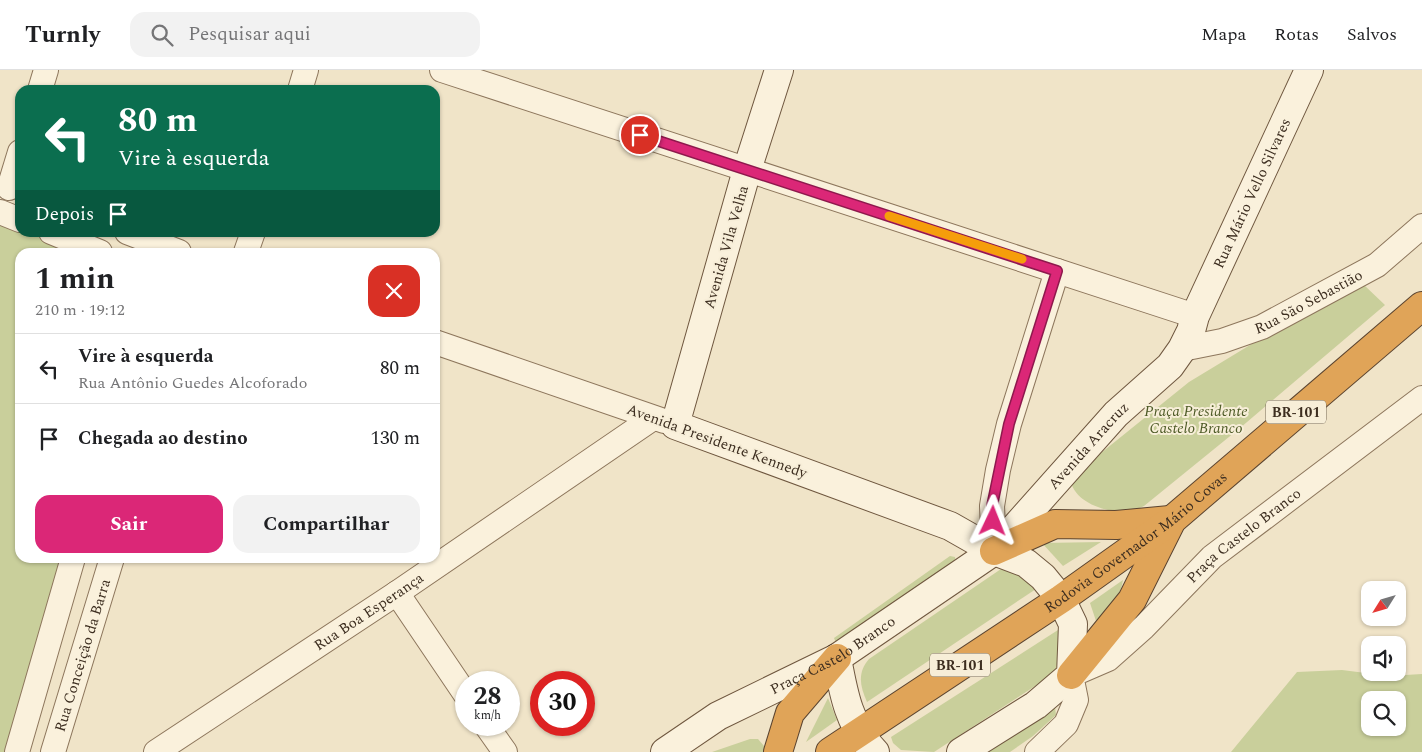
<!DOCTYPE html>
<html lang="pt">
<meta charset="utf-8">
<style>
body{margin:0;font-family:Spectral,serif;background:#f2f2f2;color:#202124;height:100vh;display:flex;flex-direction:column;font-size:19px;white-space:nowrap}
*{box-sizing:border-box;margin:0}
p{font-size:16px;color:#757577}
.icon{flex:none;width:28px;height:28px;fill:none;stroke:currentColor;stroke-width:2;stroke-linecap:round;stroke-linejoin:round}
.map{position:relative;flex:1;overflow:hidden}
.drawer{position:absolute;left:15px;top:178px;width:425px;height:315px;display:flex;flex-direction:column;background:#fff;border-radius:15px;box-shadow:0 1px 4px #0004}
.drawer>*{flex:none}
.hud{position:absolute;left:15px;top:15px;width:425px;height:152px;border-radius:15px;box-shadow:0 1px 4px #0004;background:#0b6e4f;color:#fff;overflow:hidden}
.needle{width:32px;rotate:233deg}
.fabs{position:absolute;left:1361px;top:511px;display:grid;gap:10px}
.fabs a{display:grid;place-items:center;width:45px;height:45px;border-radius:10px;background:#fff;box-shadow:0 1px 4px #0004;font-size:25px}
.speed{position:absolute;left:455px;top:601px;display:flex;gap:10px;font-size:25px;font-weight:700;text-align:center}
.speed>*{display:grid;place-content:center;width:65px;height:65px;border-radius:50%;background:#fff;box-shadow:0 1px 4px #0004;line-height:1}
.speed small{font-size:12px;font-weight:400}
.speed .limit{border:8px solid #d22;background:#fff;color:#111}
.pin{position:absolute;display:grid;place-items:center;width:42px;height:42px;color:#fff;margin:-21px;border:2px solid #fff;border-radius:50%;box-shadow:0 1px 5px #0007}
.me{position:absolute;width:55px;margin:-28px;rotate:2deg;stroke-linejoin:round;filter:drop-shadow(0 0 4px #0008)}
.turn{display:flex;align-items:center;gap:18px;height:105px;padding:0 20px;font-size:22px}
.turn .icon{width:65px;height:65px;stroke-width:2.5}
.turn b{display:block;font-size:35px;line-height:42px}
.then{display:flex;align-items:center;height:48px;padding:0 20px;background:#0003;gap:10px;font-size:19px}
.round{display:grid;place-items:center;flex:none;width:52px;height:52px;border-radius:15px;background:#f2f2f2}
.summary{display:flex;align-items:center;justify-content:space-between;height:85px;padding:0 20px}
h1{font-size:30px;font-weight:700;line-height:38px}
.primary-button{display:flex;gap:10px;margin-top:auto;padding:10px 20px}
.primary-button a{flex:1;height:58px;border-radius:15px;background:#db2777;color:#fff;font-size:20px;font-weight:700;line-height:58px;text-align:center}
.primary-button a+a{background:#f2f2f2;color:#202124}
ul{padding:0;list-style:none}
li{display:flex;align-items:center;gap:15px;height:70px;padding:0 20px;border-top:1px solid #e0e0e0}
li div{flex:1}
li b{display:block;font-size:19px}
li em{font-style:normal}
header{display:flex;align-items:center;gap:30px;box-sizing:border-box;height:70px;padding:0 25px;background:#fff;border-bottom:1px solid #e0e0e0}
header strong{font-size:24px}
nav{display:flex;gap:28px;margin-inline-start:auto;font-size:18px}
.search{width:350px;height:45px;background:#f2f2f2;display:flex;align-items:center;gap:12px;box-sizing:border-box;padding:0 18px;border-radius:15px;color:#757577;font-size:19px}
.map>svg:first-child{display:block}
.green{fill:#c9cf9b;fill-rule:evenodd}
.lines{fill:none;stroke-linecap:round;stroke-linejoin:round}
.street-casing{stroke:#8d765c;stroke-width:26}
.secondary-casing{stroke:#6f573f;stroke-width:30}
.highway-casing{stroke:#5b4430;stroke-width:30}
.street{stroke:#faf1dc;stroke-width:24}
.secondary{stroke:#faf1dc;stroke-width:28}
.highway{stroke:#e0a458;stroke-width:28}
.route-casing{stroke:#8e194d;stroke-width:12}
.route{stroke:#db2777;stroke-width:9}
.slow{stroke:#f59e0b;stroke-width:9}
.labels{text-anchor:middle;stroke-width:4;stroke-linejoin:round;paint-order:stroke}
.shield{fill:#f7eed8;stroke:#756857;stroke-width:1}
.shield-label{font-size:14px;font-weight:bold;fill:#3d2e20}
.street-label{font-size:15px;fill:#3d2e20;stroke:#f7eed8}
.park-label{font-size:15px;font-style:italic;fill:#4d5a26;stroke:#f7eed8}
</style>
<header>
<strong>Turnly</strong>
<div class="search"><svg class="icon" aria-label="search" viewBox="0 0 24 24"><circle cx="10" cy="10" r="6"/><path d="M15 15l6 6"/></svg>Pesquisar aqui</div>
<nav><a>Mapa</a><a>Rotas</a><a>Salvos</a></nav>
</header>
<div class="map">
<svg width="1422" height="682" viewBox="0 0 1422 682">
<rect width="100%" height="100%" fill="#f0e4c8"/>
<g class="green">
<path d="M0,134L20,142V162L71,163L120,182H20V488H83L25,682H0Z"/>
<path d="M1364,215L1385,235L1240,358L1144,436C1139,438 1131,442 1126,442C1104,442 1073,432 1070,408L1189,312L1260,269Z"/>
<path d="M1101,472L1063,496L1042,473Z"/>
<path d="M950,486L955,487L956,494L836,573L834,568Z"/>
<path d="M1001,499L1018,501L1036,519L867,632C860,616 857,603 869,589Z"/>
<path d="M1123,510C1120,529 1110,539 1096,551L1090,533Z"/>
<path d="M1058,560L1063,569L1055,603L934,682L901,680L893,673L891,667Z"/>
<path d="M1342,600L1389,606L1422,604V682H1231L1297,602ZM1370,630H1398V658H1370Z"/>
<path d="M828,628L837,650L806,672Z"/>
<path d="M1055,637L1056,645L1033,666L1010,682H988Z"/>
<path d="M750,669H758L764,676L766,682H712Z"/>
</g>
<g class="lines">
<defs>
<g id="street">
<path d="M442,0L1195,246"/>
<path d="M40,20L46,0"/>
<path d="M300,20L306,0"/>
<path d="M9,118L20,82"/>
<path d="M0,142L20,150"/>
<path d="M51,162L100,182"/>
<path d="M127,162L179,182"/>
<path d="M246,182L253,162"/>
<path d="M435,272L664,351"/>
<path id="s1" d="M1182,279L1222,271L1262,257L1377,195L1422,156"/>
<path d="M994,481L992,436L998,400L1009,354L1057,201"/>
<path d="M397,523L466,625"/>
<path d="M486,655L505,682"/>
<path d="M17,682L73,488"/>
<path id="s2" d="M53,682L112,488"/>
<path id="s3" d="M156,682L397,523L653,348"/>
<path id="s4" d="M1037,682L1066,654L1076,630L1071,605L1108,589L1144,557L1212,487L1422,328"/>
</g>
<g id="secondary">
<path d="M779,0L747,100L675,355L950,456L994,481L1026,493L1043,507L1061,529L1073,554L1071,605L1036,635L961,682"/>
<path d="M837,588C843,621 849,657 875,682"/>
<path id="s5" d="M665,682L718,646L837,588L994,481L1116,344L1170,296L1182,279L1191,261L1195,246L1309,0"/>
</g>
<g id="highway">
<path d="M994,481L1055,454L1116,455L1170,450"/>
<path d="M1071,605L1132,530L1170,454"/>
<path d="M778,682L790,643L837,588"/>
<path id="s6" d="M830,682L1061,529L1172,450L1422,236"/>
</g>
</defs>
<use href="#street" class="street-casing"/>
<use href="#secondary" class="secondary-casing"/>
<use href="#highway" class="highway-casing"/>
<use href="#street" class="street"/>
<use href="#secondary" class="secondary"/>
<use href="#highway" class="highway"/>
</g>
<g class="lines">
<defs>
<path id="route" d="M640,65L1057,201L1009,354L992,436L993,451"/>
</defs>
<use href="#route" class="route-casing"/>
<use href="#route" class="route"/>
<path class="slow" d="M889,146L1022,189"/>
</g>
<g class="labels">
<g class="shield">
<rect x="1266" y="330.5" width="60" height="23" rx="4"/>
<rect x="930" y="583.5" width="60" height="23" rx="4"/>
</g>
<g class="shield-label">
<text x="1296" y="347">BR-101</text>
<text x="960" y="600">BR-101</text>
</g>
<g class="street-label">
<text dy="5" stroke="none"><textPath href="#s5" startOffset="834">Rua Mário Vello Silvares</textPath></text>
<text transform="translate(726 177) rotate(-74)" y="5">Avenida Vila Velha</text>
<text dy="5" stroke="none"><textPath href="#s1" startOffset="136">Rua São Sebastião</textPath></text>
<text transform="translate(717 371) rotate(20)" y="5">Avenida Presidente Kennedy</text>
<text dy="5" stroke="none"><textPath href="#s5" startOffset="528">Avenida Aracruz</textPath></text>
<text dy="5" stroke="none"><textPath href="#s4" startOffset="316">Praça Castelo Branco</textPath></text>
<text dy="5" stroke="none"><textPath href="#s6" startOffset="371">Rodovia Governador Mário Covas</textPath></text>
<text dy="5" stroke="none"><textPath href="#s3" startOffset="255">Rua Boa Esperança</textPath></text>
<text dy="5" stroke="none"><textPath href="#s2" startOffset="101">Rua Conceição da Barra</textPath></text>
<text dy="5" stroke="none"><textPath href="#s5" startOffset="194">Praça Castelo Branco</textPath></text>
</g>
<g class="park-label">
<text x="1196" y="346">Praça Presidente<tspan x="1196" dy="17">Castelo Branco</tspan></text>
</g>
</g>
</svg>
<div class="fabs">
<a><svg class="needle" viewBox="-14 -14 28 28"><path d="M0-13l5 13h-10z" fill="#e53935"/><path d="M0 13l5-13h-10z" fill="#757577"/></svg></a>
<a><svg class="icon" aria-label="sound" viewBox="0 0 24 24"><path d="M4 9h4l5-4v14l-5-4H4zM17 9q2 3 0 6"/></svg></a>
<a><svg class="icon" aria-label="search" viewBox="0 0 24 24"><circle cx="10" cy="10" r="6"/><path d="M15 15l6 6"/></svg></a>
</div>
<div class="speed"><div>28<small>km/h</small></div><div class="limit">30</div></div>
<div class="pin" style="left:640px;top:65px;background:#d93025"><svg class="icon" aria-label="arrive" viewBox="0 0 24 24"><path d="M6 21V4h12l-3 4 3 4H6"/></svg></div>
<svg class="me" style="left:993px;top:451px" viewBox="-20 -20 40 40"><path d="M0-17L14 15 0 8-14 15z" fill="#db2777" stroke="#fff" stroke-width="4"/></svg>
<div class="hud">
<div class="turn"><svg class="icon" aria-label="left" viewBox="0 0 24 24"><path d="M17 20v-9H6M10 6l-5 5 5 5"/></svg><div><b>80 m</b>Vire à esquerda</div></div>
<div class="then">Depois<svg class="icon" aria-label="arrive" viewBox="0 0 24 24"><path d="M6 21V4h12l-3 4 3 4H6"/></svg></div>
</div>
<section class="drawer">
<div class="summary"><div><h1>1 min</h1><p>210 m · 19:12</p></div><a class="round" style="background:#d93025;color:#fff"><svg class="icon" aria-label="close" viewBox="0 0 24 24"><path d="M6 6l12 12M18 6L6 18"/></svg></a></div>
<ul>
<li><svg class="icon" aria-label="left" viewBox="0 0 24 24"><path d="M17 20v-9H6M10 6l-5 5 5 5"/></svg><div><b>Vire à esquerda</b><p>Rua Antônio Guedes Alcoforado</p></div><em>80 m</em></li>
<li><svg class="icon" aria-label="arrive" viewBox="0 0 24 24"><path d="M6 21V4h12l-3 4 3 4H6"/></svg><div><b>Chegada ao destino</b></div><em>130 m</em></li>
</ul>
<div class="primary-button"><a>Sair</a><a>Compartilhar</a></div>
</section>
</div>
